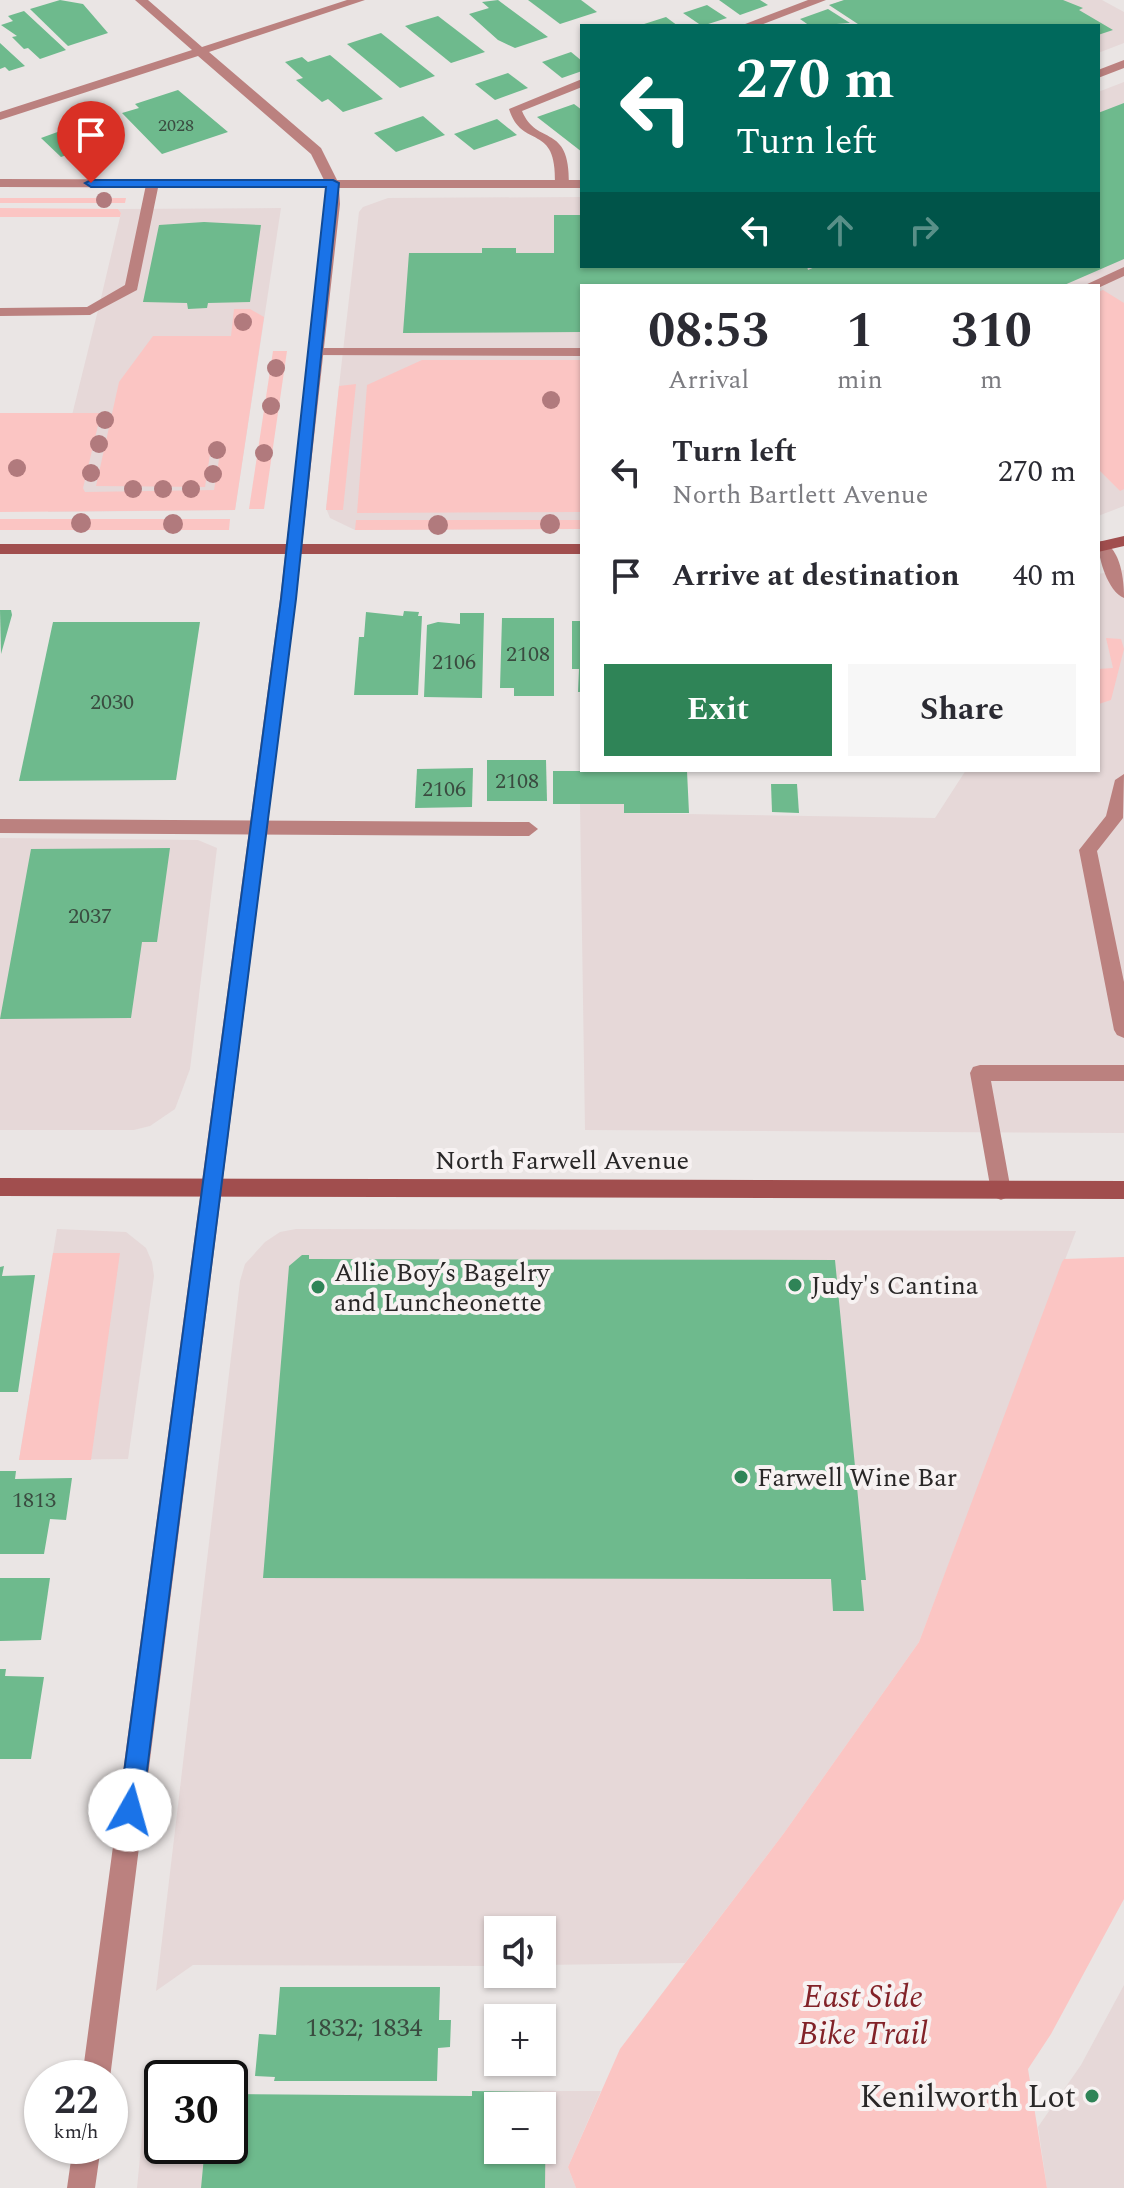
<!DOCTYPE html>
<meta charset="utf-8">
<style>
body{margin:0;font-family:Spectral,serif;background:#f7f7f7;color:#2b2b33;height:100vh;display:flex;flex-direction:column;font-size:30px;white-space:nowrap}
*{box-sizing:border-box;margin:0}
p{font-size:26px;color:#7c7c81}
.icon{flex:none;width:44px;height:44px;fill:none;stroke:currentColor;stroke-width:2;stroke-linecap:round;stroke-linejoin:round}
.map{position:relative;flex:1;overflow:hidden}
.panel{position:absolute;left:580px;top:284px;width:520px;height:488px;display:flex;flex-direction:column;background:#fff;border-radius:0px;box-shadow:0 2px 6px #0004}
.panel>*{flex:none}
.guide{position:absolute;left:580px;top:24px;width:520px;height:244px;border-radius:0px;box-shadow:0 2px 6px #0004;background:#00695c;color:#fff;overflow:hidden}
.buttons{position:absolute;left:484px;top:1916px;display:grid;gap:16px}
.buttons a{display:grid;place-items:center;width:72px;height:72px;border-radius:0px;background:#fff;box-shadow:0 2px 6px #0004;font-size:40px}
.speed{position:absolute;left:24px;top:2060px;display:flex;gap:16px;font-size:40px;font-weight:700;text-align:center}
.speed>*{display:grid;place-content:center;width:104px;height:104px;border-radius:50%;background:#fff;box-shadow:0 2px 6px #0004;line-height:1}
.speed small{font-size:20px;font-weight:400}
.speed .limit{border:4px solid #111;border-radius:12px;background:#fff;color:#111}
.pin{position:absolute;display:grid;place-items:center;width:68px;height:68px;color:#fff;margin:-82px -34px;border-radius:50% 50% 50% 0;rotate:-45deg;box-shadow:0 0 8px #0007}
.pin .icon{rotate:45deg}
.me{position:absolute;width:88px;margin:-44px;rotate:7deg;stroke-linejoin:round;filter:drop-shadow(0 0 6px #0008)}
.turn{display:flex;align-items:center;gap:28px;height:168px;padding:0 24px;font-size:36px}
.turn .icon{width:104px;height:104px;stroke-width:2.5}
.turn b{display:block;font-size:56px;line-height:68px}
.lanes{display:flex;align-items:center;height:76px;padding:0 24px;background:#0003;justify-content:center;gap:40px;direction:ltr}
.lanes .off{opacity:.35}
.eta{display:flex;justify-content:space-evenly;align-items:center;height:136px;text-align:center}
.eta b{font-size:48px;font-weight:700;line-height:56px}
.action{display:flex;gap:16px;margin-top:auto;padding:16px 24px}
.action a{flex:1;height:92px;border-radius:0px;background:#2f8457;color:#fff;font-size:32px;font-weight:700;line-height:92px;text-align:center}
.action a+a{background:#f7f7f7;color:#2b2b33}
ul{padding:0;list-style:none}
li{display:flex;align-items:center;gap:24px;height:104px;padding:0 24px}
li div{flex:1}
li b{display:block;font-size:30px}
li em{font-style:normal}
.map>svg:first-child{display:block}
.built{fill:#e6d8d8;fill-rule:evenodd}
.green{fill:#fbc5c3}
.building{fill:#6eba8d;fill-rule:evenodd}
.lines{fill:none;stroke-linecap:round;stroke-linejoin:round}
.lane{fill:#bb817f;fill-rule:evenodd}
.street{fill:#bb817f;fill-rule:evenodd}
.secondary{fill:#a14e4e;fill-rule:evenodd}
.tree{fill:#b17a7d}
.route{fill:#1a73e8;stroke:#114b97;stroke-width:2}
.poi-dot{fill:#2f8457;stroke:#f7f2f2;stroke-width:3}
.labels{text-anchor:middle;stroke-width:8;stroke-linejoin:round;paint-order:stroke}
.far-number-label{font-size:18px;fill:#3a4c40}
.number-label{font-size:22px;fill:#3a4c40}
.street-label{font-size:26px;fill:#292727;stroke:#f7f2f2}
.poi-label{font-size:26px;fill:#292727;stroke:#f7f2f2;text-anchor:start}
.near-number-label{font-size:26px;fill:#3a4c40}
.near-park-label{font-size:32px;font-style:italic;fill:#822228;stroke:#f7f2f2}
.near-poi-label{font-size:32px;fill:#292727;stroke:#f7f2f2;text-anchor:end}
</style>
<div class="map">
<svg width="1124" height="2188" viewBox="0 0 1124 2188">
<rect width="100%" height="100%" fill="#eae5e4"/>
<g class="built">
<path d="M844,0H1102L1124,12V43L1098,53V26H861L829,5Z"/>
<path d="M1124,82V506L1098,516V286H582V529L355,530L330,518L326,508L339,386L359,212L363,207L388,198L582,197V266H1098V92Z"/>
<path d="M281,208L235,510L48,512L101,298L121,213L118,209Z"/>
<path d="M1124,570V1133L585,1130L580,804H624V813L935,818L966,770H1098V574Z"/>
<path d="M0,838L198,840L217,848L190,1069L175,1109L150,1126L134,1130H0Z"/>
<path d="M57,1229L126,1232L146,1248L152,1262L154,1276L128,1459L19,1460Z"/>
<path d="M296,1229L1076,1231L919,1642L784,1833L685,1963L542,1965V1930H498V1966L193,1965L156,1991L240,1281L245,1264L265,1242L280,1232Z"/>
<path d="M1124,1985V2188H1047L1038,2127L1081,2065Z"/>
<path d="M472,2091H601L568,2167L576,2188H137L146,2094H162V2146H230L472,2096ZM498,2106H542V2150H498Z"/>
</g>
<g class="green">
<path d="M0,198H126L125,203H0Z"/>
<path d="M0,208L118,209L121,213L120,217H0Z"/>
<path d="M1103,290L1124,303V489L1120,491L1098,469V292Z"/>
<path d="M234,309H250L264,317L235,510L0,512V413H101L83,488L85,492L214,490L221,447L211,448L205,487L96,486L119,382L153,336H231Z"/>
<path d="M273,351H287L264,509H249Z"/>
<path d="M422,360H582V512L357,513L367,385Z"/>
<path d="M356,384L343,510H326L339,386Z"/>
<path d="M0,519H230L229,530H0Z"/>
<path d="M356,520H582V529L355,530Z"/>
<path d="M1106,638L1121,639L1124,649L1111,700L1099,704L1098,669L1113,668Z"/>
<path d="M53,1253H120L91,1460H19Z"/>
<path d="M1124,1257V1899L1051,2034L1028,2069L1047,2188H576L568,2167L620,2049L784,1833L919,1642L1062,1262L1064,1259Z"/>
</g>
<g class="building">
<path d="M60,0L83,4L108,33L68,46L30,9Z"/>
<path d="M498,0L548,37L515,48L498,40L469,14L489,8L482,2Z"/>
<path d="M528,0H581L597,12L560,24Z"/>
<path d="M719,0H760L768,5L740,15Z"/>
<path d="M844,0H1063L1083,8L1079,10L1113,30L1098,35V26H861L829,5Z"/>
<path d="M707,5L727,18L702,26L683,13Z"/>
<path d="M828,9L850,23L810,26L800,19Z"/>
<path d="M24,11L66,50L40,59L28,48L24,49L12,37L17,36L1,25L13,21L8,16Z"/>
<path d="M438,16L485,52L451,63L405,26Z"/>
<path d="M666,17L678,26H641V25Z"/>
<path d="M381,33L435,76L400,88L347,44Z"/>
<path d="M0,43L25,66L9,71L5,67L0,69Z"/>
<path d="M571,52L582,61V71L562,78L542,62Z"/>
<path d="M330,55L383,99L343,112L328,99L322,102L296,80L303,78L285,62L302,57L308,62Z"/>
<path d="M508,73L528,88L495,100L475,84Z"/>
<path d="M178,90L228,132L162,154L122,113L139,108L135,104Z"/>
<path d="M1124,103V259L1062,286H582V332L403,333L409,253H482V248H516V253H554V215H582V266H807L808,270L817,266H1098V113Z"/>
<path d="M574,104L582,110V152L537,117Z"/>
<path d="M423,116L445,135L396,152L374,133Z"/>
<path d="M102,118L123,138L111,142L118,148L93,157L84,149L61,157L41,138L63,130L60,128Z"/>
<path d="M497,119L517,135L474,150L454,134Z"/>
<path d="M204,222L261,225L250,302L208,303L207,308L188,309L187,303L143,302L159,225Z"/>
<path d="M0,610H11L12,615L1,654Z"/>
<path d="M404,611L419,612L418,616H422L418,695H354L359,637H364L366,612L403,616Z"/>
<path d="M460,613H484L482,698L424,697L427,625L438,622L460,624Z"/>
<path d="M502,618H554V696H514V688H500Z"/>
<path d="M572,621H582V692H578L579,669H572Z"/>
<path d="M53,622H200L176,780L19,781Z"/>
<path d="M487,760H546L547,801H487Z"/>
<path d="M473,768L472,807L415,808L417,769Z"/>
<path d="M553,771H687L689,813H624V804H553Z"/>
<path d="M771,784H797L799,813L772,812Z"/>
<path d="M170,848L157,942H142L131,1018L0,1019L31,849Z"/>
<path d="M302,1255H309V1259L835,1260L866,1580H861L864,1611H833L831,1579L263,1578L289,1266Z"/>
<path d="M4,1266L2,1276L35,1275L18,1392H0V1267Z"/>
<path d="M0,1471H16L15,1479L72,1478L66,1520L50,1519L44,1554H0Z"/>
<path d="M0,1578H50L41,1640L0,1641Z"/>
<path d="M0,1669H6L5,1676L44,1677L31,1759H0Z"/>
<path d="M280,1987H440L439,2020H451L450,2047L438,2048L437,2081H274L275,2077L255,2076L259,2034L276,2035Z"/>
<path d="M472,2091L546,2092L545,2188H201L205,2146H230V2094L472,2096ZM498,2106H542V2150H498Z"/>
</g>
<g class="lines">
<g class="lane">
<path d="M808,0H826L758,26H740Z"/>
<path d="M582,79V87L522,111C537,147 570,122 569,184L562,188L555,184C557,121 522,151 509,109Z"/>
<path d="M147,180L159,183L137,290L90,315L0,316V308L87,307L125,285Z"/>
<path d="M1124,267V276L1098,288L1083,286Z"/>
<path d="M315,348H582V356L310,355V349Z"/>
<path d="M1102,541C1121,549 1124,580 1124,598C1108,592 1098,558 1098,542Z"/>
<path d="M1124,774L1123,818L1097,851L1124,982V1038L1117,1035L1114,1030L1079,850L1106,816L1115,780Z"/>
<path d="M0,819L529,822L538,829L529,836L0,833Z"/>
<path d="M980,1065H1124V1081H991L1011,1191L1008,1197L1001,1200L994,1197L991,1191L970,1073L973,1067Z"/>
</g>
<g class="street">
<path d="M135,0H148L202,47L347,0H365L209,52L321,148L337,180H582V188H339L340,204L296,599L110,2078H82L280,599L326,204L325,188L0,187V179L324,180L311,154L198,56L0,120V112L192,50Z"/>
<path d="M1124,60V68L1098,78V70Z"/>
<path d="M73,2146H101L95,2188H67Z"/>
</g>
<g class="secondary">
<path d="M1124,536V546L1098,552V542Z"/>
<rect x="0" y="544" width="582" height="10"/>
<path d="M0,1178L1124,1181V1199L0,1196Z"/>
</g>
</g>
<g class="tree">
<circle cx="104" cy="200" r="8"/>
<circle cx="243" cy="322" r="9"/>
<circle cx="276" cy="368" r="9"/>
<circle cx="551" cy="400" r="9"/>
<circle cx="271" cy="406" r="9"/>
<circle cx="105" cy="420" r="9"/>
<circle cx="99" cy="444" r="9"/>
<circle cx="217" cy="450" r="9"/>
<circle cx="264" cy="453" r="9"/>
<circle cx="17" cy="468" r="9"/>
<circle cx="91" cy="473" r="9"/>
<circle cx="213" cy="474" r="9"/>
<circle cx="133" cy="489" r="9"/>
<circle cx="163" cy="489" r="9"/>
<circle cx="191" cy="489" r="9"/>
<circle cx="81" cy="523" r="10"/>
<circle cx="173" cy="524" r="10"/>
<circle cx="550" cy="524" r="10"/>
<circle cx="438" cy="525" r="10"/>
</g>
<path class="route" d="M333,180L339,183L296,599L142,1810L138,1818L130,1821L122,1818L119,1810L281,599L326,187H91L85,183L91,180Z"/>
<g class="poi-dot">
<circle cx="795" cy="1285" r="8"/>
<circle cx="318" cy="1287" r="8"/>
<circle cx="741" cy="1477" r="8"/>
<circle cx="1092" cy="2096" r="8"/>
</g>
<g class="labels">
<g class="far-number-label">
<text x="176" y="131">2028</text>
</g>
<g class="number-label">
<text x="528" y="661">2108</text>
<text x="454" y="669">2106</text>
<text x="112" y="709">2030</text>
<text x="517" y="788">2108</text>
<text x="444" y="796">2106</text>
<text x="90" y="923">2037</text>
<text x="34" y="1507">1813</text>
</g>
<g class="street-label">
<text x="562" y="1169">North Farwell Avenue</text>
</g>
<g class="poi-label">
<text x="334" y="1281">Allie Boy’s Bagelry<tspan x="334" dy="30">and Luncheonette</tspan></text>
<text x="811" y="1294">Judy's Cantina</text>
<text x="757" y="1486">Farwell Wine Bar</text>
</g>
<g class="near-number-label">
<text x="364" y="2036">1832; 1834</text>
</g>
<g class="near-park-label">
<text x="863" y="2007">East Side<tspan x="863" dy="37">Bike Trail</tspan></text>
</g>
<g class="near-poi-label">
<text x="1076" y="2107">Kenilworth Lot</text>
</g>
</g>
</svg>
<div class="buttons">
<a><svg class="icon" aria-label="sound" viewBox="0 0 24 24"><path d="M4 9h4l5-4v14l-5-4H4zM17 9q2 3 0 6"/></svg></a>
<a>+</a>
<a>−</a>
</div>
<div class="speed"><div>22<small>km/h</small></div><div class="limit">30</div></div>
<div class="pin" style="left:91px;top:183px;background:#d93025"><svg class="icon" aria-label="arrive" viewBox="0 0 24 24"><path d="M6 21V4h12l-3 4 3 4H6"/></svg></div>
<svg class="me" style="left:130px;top:1810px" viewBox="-20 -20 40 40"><circle r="19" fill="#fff"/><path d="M0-13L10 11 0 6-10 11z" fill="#1a73e8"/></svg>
<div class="guide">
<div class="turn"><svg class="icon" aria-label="left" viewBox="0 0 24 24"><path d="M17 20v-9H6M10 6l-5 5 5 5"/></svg><div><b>270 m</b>Turn left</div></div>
<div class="lanes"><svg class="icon" aria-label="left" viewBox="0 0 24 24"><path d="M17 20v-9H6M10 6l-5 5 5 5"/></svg><svg class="icon off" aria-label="ahead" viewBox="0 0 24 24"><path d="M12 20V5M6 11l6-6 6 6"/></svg><svg class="icon off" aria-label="right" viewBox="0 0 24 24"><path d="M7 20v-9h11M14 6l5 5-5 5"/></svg></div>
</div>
<section class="panel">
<div class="eta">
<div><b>08:53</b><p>Arrival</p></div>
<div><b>1</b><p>min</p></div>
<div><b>310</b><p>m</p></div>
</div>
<ul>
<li><svg class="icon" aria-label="left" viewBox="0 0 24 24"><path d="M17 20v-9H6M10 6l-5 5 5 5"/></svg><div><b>Turn left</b><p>North Bartlett Avenue</p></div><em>270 m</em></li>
<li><svg class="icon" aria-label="arrive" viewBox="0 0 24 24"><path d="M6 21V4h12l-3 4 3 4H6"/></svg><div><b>Arrive at destination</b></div><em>40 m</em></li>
</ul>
<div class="action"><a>Exit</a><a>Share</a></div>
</section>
</div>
